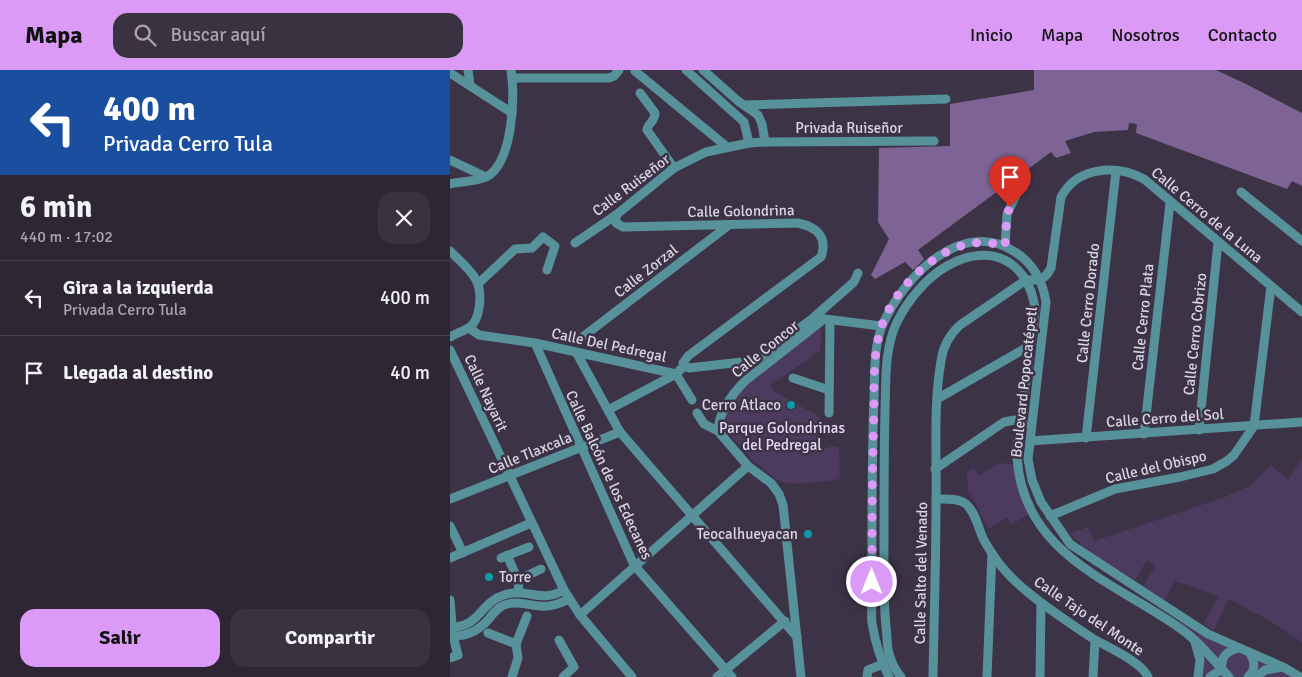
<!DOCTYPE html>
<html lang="es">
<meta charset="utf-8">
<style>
body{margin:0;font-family:Signika,sans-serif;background:#3a3241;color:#f1f3f6;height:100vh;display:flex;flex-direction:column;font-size:19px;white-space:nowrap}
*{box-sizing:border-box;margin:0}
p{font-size:16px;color:#a7a5ad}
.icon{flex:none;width:28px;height:28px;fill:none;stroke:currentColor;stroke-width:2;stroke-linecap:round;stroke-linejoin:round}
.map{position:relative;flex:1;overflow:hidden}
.side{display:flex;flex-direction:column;background:#2e2635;width:450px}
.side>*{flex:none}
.hud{background:#1a4fa0;color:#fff;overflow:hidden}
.pin{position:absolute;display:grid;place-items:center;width:42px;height:42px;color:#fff;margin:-51px -21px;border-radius:50% 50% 50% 0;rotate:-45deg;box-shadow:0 0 5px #0007}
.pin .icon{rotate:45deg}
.me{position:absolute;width:55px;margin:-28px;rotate:0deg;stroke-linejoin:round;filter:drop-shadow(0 0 4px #0008)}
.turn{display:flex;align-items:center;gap:18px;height:105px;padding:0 20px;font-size:22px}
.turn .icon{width:65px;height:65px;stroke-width:2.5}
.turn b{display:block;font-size:35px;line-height:42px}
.round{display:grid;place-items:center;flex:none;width:52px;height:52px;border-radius:15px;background:#3a3241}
.headline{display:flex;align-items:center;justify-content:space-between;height:85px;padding:0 20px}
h1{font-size:30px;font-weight:700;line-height:38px}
.action{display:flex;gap:10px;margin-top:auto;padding:10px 20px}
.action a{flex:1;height:58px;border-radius:15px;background:#da9af6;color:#111;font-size:20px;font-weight:700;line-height:58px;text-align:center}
.action a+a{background:#3a3241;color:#f1f3f6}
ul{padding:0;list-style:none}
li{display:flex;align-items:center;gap:15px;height:75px;padding:0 20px;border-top:1px solid #494350}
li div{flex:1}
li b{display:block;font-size:19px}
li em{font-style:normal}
header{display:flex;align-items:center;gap:30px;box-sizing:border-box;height:70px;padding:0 25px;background:#da9af6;color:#111}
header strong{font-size:24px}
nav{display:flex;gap:28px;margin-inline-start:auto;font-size:18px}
.search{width:350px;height:45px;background:#3a3241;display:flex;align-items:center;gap:12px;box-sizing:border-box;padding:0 18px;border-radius:15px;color:#a7a5ad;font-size:19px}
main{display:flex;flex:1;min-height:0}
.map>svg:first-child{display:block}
.green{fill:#4d3a5f}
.forest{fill:#7d6495}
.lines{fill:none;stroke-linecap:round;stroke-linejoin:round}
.minor{stroke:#57919a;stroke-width:9}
.route{stroke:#da9af6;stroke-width:9;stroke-dasharray:0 16.2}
.culture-dot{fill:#0f9aa8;stroke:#3d3347;stroke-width:2}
.labels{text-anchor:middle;stroke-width:5;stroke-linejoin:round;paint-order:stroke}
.street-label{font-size:15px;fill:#dbd5e2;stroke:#3d3347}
.poi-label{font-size:15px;fill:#dbd5e2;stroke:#3d3347;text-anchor:end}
.park-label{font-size:15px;fill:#e7d9f7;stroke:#3d3347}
</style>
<header>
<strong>Mapa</strong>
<div class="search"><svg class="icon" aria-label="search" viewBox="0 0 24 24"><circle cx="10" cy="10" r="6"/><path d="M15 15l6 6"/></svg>Buscar aquí</div>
<nav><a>Inicio</a><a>Mapa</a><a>Nosotros</a><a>Contacto</a></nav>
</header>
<main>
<section class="side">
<div class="hud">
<div class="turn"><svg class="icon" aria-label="left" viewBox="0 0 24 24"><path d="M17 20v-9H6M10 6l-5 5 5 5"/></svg><div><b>400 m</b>Privada Cerro Tula</div></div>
</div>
<div class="headline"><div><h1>6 min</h1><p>440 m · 17:02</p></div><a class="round"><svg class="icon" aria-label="close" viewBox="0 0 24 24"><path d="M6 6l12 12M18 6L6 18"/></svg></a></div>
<ul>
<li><svg class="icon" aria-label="left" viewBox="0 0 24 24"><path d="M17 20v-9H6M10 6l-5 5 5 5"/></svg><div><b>Gira a la izquierda</b><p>Privada Cerro Tula</p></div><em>400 m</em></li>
<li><svg class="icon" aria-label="arrive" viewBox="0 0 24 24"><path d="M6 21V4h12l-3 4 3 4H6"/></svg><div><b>Llegada al destino</b></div><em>40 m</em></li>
</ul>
<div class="action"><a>Salir</a><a>Compartir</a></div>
</section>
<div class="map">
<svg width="852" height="607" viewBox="0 0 852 607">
<rect width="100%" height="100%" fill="#3d3347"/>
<g class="green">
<path d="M372,253L370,281L320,316L325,322L368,346L371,350L368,381L383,376L389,377L390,409C373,411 352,415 335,413C322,412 278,366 271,353L284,330L300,307Z"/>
<path d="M852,389V572L820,551L779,529L764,560L753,554L769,526L725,511L714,530L693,516L706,495L697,490L685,510L641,485L620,463L638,457L644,471L775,427L801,415L821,395L838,410Z"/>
<path d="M549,393L572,395L577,425L585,440L561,455L557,447L538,459L525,432L518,423L517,402L524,397L529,406Z"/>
<path d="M727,551L751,560L850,607H749L745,569Z"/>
</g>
<path class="forest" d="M584,0H766L796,14L852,43V116L842,111L837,119L686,63L687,54L679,53L678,60L644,62L615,71L621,83L606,88L601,82L468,180L474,189L463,200L455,192L425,209L421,205L439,169L428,152L429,78L500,76V34L584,20Z"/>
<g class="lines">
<g class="minor">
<path d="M18,0L20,15"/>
<path d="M236,0L294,52L299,73"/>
<path d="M253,0L288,31L308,45L312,54L315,72"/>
<path d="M185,1L277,77"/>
<path d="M0,3L62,43"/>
<path d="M62,8H159L164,6L169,0"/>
<path d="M190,23L205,43C205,52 197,54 197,60L224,98"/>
<path d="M294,35L496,29"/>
<path d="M0,90L36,107"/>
<path d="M0,114C11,111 28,112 38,106C63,90 65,27 61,0"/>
<path d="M791,122L852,171"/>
<path d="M125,173L166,145L224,98L256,82L299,73L315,72L484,71"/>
<path d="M555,176L557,144L566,125"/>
<path d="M0,181C19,200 34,209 29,238C28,244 26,252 21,256C15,261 7,263 0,267"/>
<path d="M29,213L65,179L82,178L93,167L105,176L97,200"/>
<path d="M375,249L431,256"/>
<path d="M19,258L29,265L85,273L226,304L242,330"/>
<path d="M130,269L279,155"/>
<path d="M85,273L184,495L282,607"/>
<path d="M0,280L114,520L130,545L182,607"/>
<path d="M126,282L170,362L347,567"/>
<path d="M234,296L239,298L301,291L309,288L363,248L404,212L408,203"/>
<path d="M343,308L379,320"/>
<path d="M487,329L581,275"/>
<path d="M158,340L226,304L234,296L233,293L238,286L371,187C378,167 367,157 348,153L173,157L166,153V145"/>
<path d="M247,343L254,354L268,361L298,396L321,413L329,424L333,435L351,607"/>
<path d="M379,343L380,250"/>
<path d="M749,360L768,172"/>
<path d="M268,361C269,341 281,325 295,311L374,249"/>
<path d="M694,364L720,133"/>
<path d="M636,368L666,101"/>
<path d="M580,371L852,352"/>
<path d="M485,399L554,352L565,350L574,354"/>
<path d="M0,429L170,362"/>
<path d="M486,429C496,429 508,428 516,434C527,444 528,460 535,472C545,490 558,506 574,519C595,537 618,552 642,568C657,577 692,592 698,607"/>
<path d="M600,446L665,419L730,407L763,399L777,391L784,385L804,356L821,216"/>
<path d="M0,456L13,483"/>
<path d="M57,485L68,510L69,523"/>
<path d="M0,488L81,453"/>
<path d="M51,488L79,477"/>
<path d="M68,510L91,499"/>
<path d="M0,530L3,566L8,585L0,588"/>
<path d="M130,545L298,396"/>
<path d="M0,557C30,558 30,532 54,525C76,517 91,534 114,520"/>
<path d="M38,563L66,574"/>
<path d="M0,566C15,567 28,561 38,550C42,545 45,540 52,536C64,530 77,535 90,536C101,537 109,534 119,529"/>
<path d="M109,570L124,597L113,607"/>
<path d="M745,572L750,590L748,607"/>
<path d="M62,607L68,588L66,574L77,546"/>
<path d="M267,607L335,551"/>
<path d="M417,607L418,600L433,594"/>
<path d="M439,607C431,591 425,571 422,553C421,546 422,538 422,530C422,513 422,495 422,477C422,428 422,378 424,329C425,305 423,276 433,254C454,206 514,145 568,184C585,196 593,213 596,232L578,389L582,410L591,432L620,474L758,564L833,597L850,607"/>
<path d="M451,607C445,600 440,588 438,580C437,572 437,564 436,557C433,527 434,496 434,466C434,424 434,383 435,341C436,312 434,279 447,252C458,230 476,208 497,196C540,171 579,191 585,239C581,274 576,309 572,345C570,358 566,373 567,386C572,484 663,511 731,559C750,572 763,590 779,607"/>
<path d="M483,607C484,549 486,490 486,432C487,385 483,337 491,291C493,276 499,265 510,255L576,210C590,210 594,211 601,198L611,127C627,97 665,94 694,109L852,242"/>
<path d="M537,607L542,483"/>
<path d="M590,607L591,534"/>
<path d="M643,607L645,570"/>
<path d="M760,607L772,599C770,587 777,581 789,578"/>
<path d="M798,607C806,600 805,592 800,583"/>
<path d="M806,607L815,600L833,597"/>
</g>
</g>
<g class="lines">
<path class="route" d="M422,512C422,455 422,398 424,341C424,314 423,284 431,258C442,222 481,182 518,174C531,171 543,173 555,176L557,144L560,137"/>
</g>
<g class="culture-dot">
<circle cx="341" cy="335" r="5"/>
<circle cx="358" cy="464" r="5"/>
<circle cx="39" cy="507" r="5"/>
</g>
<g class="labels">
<g class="street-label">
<text x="399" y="63">Privada Ruiseñor</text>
<text transform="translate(181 115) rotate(-37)" y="5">Calle Ruiseñor</text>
<text transform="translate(291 141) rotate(-1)" y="5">Calle Golondrina</text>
<text transform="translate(757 145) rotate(40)" y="5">Calle Cerro de la Luna</text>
<text transform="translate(196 201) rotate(-38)" y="5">Calle Zorzal</text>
<text transform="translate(638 233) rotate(-84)" y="5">Calle Cerro Dorado</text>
<text transform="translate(693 247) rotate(-84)" y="5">Calle Cerro Plata</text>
<text transform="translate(745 264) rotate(-84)" y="5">Calle Cerro Cobrizo</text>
<text transform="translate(159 275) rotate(12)" y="5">Calle Del Pedregal</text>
<text transform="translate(315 279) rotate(-39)" y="5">Calle Concor</text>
<text transform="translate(574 312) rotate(-84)" y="5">Boulevard Popocatépetl</text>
<text transform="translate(36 323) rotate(65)" y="5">Calle Nayarit</text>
<text transform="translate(715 348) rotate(-4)" y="5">Calle Cerro del Sol</text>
<text transform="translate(80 383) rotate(-22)" y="5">Calle Tlaxcala</text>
<text transform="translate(706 397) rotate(-13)" y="5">Calle del Obispo</text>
<text transform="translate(159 405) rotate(65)" y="5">Calle Balcón de los Edecanes</text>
<text transform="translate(471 503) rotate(-89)" y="5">Calle Salto del Venado</text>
<text transform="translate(639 546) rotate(34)" y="5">Calle Tajo del Monte</text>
</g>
<g class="poi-label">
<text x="331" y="340">Cerro Atlaco</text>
<text x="348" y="469">Teocalhueyacan</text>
<text x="49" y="512" text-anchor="start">Torre</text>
</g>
<g class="park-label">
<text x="332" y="363">Parque Golondrinas<tspan x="332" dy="17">del Pedregal</tspan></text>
</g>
</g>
</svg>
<div class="pin" style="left:560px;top:137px;background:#d93025"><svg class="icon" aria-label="arrive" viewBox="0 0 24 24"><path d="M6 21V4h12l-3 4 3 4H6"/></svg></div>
<svg class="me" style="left:422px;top:512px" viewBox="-20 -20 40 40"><circle r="17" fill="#da9af6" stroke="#fff" stroke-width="3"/><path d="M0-11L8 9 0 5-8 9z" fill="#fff"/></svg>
</div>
</main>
